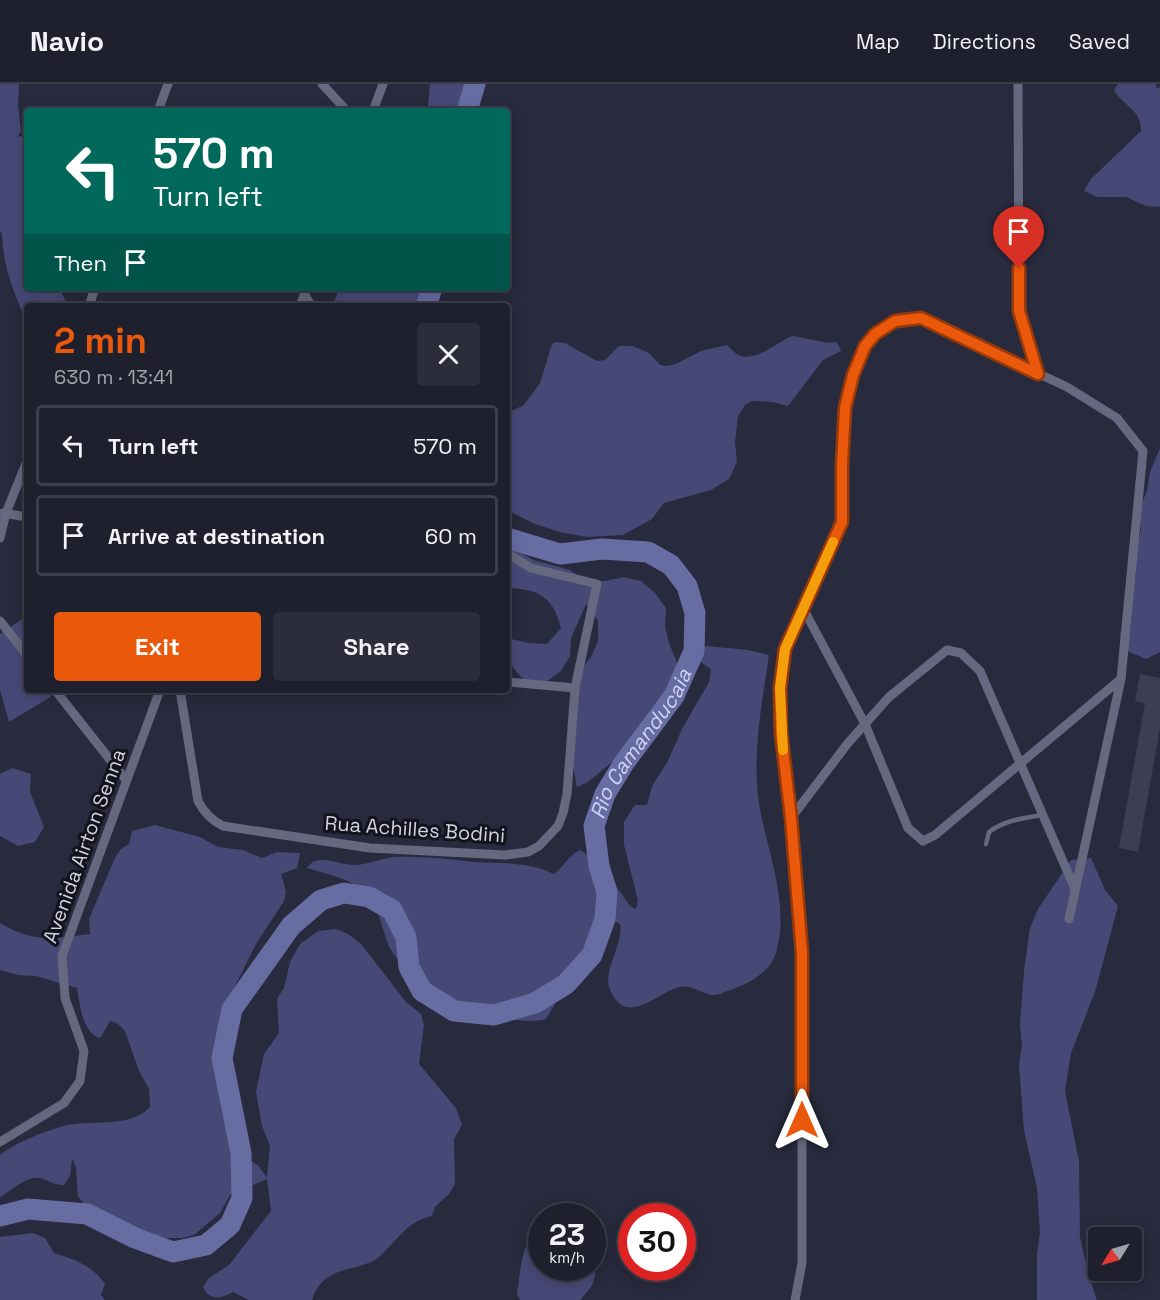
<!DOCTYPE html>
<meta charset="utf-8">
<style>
body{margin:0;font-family:"Space Grotesk",sans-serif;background:#2b2d3a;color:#f1f3f6;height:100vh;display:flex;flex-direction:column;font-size:22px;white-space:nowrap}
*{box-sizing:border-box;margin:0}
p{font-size:20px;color:#a1a3aa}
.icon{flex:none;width:33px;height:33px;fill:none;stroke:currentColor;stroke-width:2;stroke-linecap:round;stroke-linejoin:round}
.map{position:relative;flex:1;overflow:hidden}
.drawer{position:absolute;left:24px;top:219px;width:486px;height:390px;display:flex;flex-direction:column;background:#1e202e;border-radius:6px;box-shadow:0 3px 15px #0003,0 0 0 2px #3c3e4a}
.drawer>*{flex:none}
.top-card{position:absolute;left:24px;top:24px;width:486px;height:183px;border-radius:6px;box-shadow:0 3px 15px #0003,0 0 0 2px #3c3e4a;background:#00695c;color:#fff;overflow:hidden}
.needle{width:39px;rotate:233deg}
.fabs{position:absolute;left:1088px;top:1143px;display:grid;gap:12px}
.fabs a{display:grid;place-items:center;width:54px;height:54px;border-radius:6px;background:#1e202e;box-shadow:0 3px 15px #0003,0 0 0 2px #3c3e4a;font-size:30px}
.speed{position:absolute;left:528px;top:1119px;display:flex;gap:12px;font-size:30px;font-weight:700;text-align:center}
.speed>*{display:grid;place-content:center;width:78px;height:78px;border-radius:50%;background:#1e202e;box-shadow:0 3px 15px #0003,0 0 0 2px #3c3e4a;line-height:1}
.speed small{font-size:15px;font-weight:400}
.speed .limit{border:9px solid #d22;background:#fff;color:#111}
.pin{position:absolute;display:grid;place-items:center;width:51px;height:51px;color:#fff;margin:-62px -26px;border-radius:50% 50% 50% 0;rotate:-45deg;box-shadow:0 0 6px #0007}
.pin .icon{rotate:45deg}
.me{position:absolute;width:66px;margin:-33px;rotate:0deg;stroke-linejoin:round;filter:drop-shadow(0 0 4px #0008)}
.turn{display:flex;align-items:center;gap:21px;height:126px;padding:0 30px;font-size:27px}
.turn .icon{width:78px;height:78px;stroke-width:2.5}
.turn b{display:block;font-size:42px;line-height:51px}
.then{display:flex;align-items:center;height:57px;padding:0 30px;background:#0003;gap:12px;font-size:22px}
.round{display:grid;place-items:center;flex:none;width:63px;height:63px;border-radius:6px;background:#2b2d3a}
.overview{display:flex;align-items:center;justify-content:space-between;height:102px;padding:0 30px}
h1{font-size:36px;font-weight:700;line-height:45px;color:#ea580c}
.cta{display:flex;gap:12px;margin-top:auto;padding:12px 30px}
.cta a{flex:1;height:69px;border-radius:6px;background:#ea580c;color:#fff;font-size:24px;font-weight:700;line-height:69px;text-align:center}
.cta a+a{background:#2b2d3a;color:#f1f3f6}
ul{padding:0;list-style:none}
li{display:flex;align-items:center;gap:18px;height:81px;margin:0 12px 9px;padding:0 18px;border:3px solid #3c3e4a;border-radius:6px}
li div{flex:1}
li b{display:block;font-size:22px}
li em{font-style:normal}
header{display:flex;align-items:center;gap:36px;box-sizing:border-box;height:84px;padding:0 30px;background:#1e202e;border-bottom:2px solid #3c3e4a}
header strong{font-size:28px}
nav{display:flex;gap:33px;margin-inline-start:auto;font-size:21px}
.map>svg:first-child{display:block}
.green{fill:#464976}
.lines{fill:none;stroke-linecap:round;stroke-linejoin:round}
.river{stroke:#676ca3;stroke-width:21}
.building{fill:#3c3f54}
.lane{stroke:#65687e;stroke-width:4.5}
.street{stroke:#65687e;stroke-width:9}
.route-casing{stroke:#983908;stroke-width:15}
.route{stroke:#ea580c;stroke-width:10}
.slow{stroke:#f59e0b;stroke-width:10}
.labels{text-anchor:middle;stroke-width:6;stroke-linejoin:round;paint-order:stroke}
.street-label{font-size:20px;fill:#d1d3e0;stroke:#12131c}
.water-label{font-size:21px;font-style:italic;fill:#ced3f4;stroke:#12131c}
</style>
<header>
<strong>Navio</strong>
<nav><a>Map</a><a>Directions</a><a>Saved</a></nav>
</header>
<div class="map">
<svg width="1160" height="1216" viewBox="0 0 1160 1216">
<rect width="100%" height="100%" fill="#282a3d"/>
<g class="green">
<path d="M0,0H19L18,21L21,47L17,53L27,51V204H59L68,222H27V240C14,207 3,185 2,149L0,148Z"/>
<path d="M430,0H479L469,27H420L428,22Z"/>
<path d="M1118,0H1156V4L1160,3V123L1146,122L1126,113H1097L1084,107L1091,95L1141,47C1142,26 1123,22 1114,6Z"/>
<path d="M340,204H433L422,222H332Z"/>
<path d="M793,252L828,259L837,258L841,267L823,276L788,322L773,318L752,317L745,321L738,332L735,358L737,378L729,395L711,406L664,419L652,435L623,451L587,453L560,448L535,440L507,426V329L524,321L540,299L552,260L555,258L565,259L597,277L605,276L619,262H633L649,269L660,281L667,282L676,280L701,267L727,261C730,264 735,269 738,271C757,279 777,257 793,252Z"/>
<path d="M1160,364V568L1146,575L1127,567L1120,551L1129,510L1136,492L1135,467L1141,446L1139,426L1147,407L1150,388Z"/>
<path d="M507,460L533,476L570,486L586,497H606L623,493L641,497L655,509L666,524L665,542L669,559L677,579L674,598L650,627L616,675L588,698L577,703L572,676L579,588L591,573L598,557V537L586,520L571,554L570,572L561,587L546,598L527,600L507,576V564L511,555L529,559L547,560L561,544C553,512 538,505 507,504Z"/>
<path d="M27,532V606H57L49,614L9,638L0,606V550Z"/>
<path d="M707,562L748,566L769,571C762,619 753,664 758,712C764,761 790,815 777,865C772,888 749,900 728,907C724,908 718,911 715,911C703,911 692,900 680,903C658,907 630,942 612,910C599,889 624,862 620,840L612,835L598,847L546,935C504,947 411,904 390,864C381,846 380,819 363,806C348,794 326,790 307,784C317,768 338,781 354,781C367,781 381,774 395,773C421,772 447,775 473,778C502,780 528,777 554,790C564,783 568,771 580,766C596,776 608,793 620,808C626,814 627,822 636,825L638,817L624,761V738L635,721H647L652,702L668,677L682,645L709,598L711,585L699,577L697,566L700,563Z"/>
<path d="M12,684L31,690L30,708L44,743L35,758L18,762L0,752V690Z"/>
<path d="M155,741L200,753L218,763L243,766L262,774L277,768L300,769L297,784L281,790L286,807L284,817L256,860L236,900L227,924L220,960L221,1023L228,1054L240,1070L259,1082L267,1094L270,1062L262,1042L256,1008L264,970L279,949L277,915L284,904L290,878L300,860L318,847L336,845L348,850L361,860L406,918L421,930L424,941L419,980L456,1024L462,1041L454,1055L455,1100L449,1110L435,1123L432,1132C410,1137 404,1148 389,1163C385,1167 380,1173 375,1176C350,1189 323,1182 312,1216H249L233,1208C219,1216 209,1216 203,1203L209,1194L229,1181L271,1127L267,1095L230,1111L220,1129L194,1151L182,1154H164L123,1145L88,1126L78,1112L76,1083L72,1074L70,1092L64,1101C52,1101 51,1097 40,1094C27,1091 11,1107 0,1113V1071C17,1058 40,1049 60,1043C88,1034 129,1046 150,1023L149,1005L139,987L125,947L117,939L110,937L101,953L99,954C82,947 80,921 77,904L36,892L18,891L0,886V839C34,859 52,855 90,850L89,835L115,774L121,765L129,760L132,747Z"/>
<path d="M1091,774L1105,806L1118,822L1095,908L1071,969L1065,1007L1079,1077L1080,1153L1089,1192L1097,1216H1037V1169L1040,1149L1037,1104L1024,1046L1019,981L1022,961L1020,941L1024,887L1030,844L1038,825L1071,776Z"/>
<path d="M541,1140L542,1184H592L593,1173C597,1195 596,1199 580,1216H520L517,1210C521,1185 521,1157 541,1140Z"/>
<path d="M33,1149L45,1154L54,1169C74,1175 93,1182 105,1200L101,1211L105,1216H0V1153Z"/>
</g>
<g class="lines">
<g class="river">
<path d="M467,27L475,0"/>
<path d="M426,222L432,204"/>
<path id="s1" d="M0,1132L28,1125L87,1130L135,1154L173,1168L206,1161L230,1141L242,1114L241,1069L222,974L232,925L291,842L321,816L344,809L369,813L392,826L406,853L409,883L422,907L454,927L494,931L535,919L566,900L592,871L605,835L607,808L599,782L594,742L605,710L624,679L674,612L694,567L695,529L687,502L671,481L648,468L602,465L560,470L507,454"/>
</g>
</g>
<path class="building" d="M1140,590L1160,594V644L1138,768L1119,764L1145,619L1135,617Z"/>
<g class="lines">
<path class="lane" d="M986,760L989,748C1005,736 1024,734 1043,731"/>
<g class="street">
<path d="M322,0L347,27"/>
<path d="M1018,0L1019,227L1038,290"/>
<path d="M158,27L168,0"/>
<path d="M373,27L383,0"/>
<path d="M305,211L311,222"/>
<path d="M89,222L95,204"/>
<path d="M300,222L307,204"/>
<path d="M3,429L27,433"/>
<path d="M0,454L6,429L27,377"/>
<path d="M803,524L865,640L908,744L923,757L935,751L1121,595"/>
<path d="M0,537L27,571"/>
<path d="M507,598L575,604"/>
<path d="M55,606L126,696"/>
<path d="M180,606L198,717C204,729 211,736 223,742L370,764L505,771L528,768L539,762L558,742L563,729L567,710L575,604L597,500L531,484L507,469"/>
<path d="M791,734L848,659L889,613L947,566L961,569L980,587L1075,805"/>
<path d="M0,1058L64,1019L80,997L84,967L65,914L62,872L160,606"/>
<path d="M795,1216L802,1179V869L791,734L781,649L780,604L785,565L842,438V380L845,324L853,291L865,262L875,250L895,236L921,234L1067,303L1117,334L1143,367L1121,595L1069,835"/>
</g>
</g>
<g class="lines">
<defs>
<path id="route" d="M802,1036V869L791,734L781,649L780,604L785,565L842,438V380L845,324L853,291L865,262L875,250L895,237L921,234L1038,290L1019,227V184"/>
</defs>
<use href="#route" class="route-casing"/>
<use href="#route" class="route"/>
<path class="slow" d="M783,666L780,604L785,565L833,458"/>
</g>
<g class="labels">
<g class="street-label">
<text transform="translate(415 745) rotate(4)" y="7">Rua Achilles Bodini</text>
<text transform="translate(84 762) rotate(-70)" y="7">Avenida Airton Senna</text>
</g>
<g class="water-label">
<text dy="7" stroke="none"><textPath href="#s1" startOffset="1198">Rio Camanducaia</textPath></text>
</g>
</g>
</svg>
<div class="fabs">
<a><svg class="needle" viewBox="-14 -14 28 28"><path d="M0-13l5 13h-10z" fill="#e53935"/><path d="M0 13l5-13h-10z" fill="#a1a3aa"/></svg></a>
</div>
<div class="speed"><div>23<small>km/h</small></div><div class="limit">30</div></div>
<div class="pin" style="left:1019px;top:184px;background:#d93025"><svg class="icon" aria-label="arrive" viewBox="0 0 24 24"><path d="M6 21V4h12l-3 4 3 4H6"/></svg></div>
<svg class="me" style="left:802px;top:1036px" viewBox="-20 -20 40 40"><path d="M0-17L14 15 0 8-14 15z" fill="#ea580c" stroke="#fff" stroke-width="4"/></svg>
<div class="top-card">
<div class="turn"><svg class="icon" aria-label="left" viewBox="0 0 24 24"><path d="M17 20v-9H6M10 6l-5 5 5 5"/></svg><div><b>570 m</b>Turn left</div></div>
<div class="then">Then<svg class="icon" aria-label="arrive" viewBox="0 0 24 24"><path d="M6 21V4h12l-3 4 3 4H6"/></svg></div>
</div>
<section class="drawer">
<div class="overview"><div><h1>2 min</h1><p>630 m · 13:41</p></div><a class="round"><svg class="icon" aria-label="close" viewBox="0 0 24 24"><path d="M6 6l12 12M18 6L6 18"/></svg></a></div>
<ul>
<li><svg class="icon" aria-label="left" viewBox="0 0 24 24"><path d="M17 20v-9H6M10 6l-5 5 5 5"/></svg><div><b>Turn left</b></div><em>570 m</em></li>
<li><svg class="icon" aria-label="arrive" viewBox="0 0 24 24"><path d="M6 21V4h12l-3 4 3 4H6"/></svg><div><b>Arrive at destination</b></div><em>60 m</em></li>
</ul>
<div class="cta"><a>Exit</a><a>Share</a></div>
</section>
</div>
